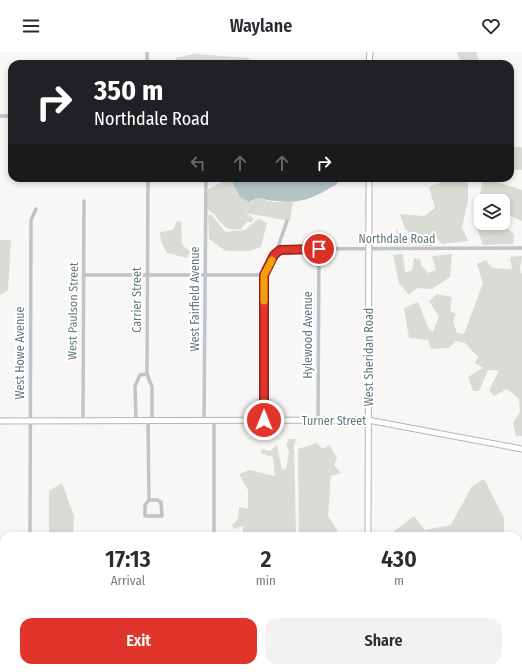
<!DOCTYPE html>
<style>
body{margin:0;font-family:"Fira Sans Condensed",sans-serif;background:#f2f2f3;color:#2b2b33;height:100vh;display:flex;flex-direction:column;font-size:15px;white-space:nowrap}
*{box-sizing:border-box;margin:0}
p{font-size:13px;color:#7c7c81}
.icon{flex:none;width:22px;height:22px;fill:none;stroke:currentColor;stroke-width:2;stroke-linecap:round;stroke-linejoin:round}
.map{position:relative;flex:1;overflow:hidden}
.panel{position:absolute;left:0px;top:480px;width:522px;height:140px;display:flex;flex-direction:column;background:#fff;border-radius:12px 12px 0 0;box-shadow:0 2px 6px #0003}
.panel>*{flex:none}
.top-card{position:absolute;left:8px;top:8px;width:506px;height:122px;border-radius:12px;box-shadow:0 2px 6px #0003;background:#202124;color:#fff;overflow:hidden}
.fabs{position:absolute;left:474px;top:142px;display:grid;gap:8px}
.fabs a{display:grid;place-items:center;width:36px;height:36px;border-radius:8px;background:#fff;box-shadow:0 2px 6px #0003;font-size:20px}
.pin{position:absolute;display:grid;place-items:center;width:34px;height:34px;color:#fff;margin:-17px;border:2px solid #fff;border-radius:50%;box-shadow:0 1px 4px #0007}
.me{position:absolute;width:44px;margin:-22px;rotate:0deg;stroke-linejoin:round;filter:drop-shadow(0 0 3px #0008)}
.turn{display:flex;align-items:center;gap:14px;height:84px;padding:0 20px;font-size:18px}
.turn .icon{width:52px;height:52px;stroke-width:2.5}
.turn b{display:block;font-size:28px;line-height:34px}
.lanes{display:flex;align-items:center;height:38px;padding:0 20px;background:#0003;justify-content:center;gap:20px;direction:ltr}
.lanes .off{opacity:.35}
.eta{display:flex;justify-content:space-evenly;align-items:center;height:68px;text-align:center}
.eta b{font-size:24px;font-weight:600;line-height:28px}
.cta{display:flex;gap:8px;margin-top:auto;padding:8px 20px}
.cta a{flex:1;height:46px;border-radius:12px;background:#e1352b;color:#fff;font-size:16px;font-weight:600;line-height:46px;text-align:center}
.cta a+a{background:#f2f2f3;color:#2b2b33}
header{display:flex;justify-content:space-between;align-items:center;height:52px;padding:0 20px;background:#fff;font-size:18px;font-weight:600}
.map>svg:first-child{display:block}
.green{fill:#d8dcd4}
.water{fill:#b3c4c5}
.lines{fill:none;stroke-linecap:round;stroke-linejoin:round}
.secondary-casing{stroke:#aeb7ba;stroke-width:7}
.street{stroke:#bec4c7;stroke-width:3.5}
.secondary{stroke:#fff;stroke-width:5}
.route-casing{stroke:#92221c;stroke-width:10}
.route{stroke:#e1352b;stroke-width:7}
.slow{stroke:#f59e0b;stroke-width:7}
.labels{text-anchor:middle;stroke-width:4;stroke-linejoin:round;paint-order:stroke}
.street-label{font-size:12px;fill:#63787f;stroke:#fff}
</style>
<header><svg class="icon" aria-label="menu" viewBox="0 0 24 24"><path d="M4 6h16M4 12h16M4 18h16"/></svg>Waylane<svg class="icon" aria-label="heart" viewBox="0 0 24 24"><path d="M12 20l-8-8c-3-5 5-10 8-4 3-6 11-1 8 4z"/></svg></header>
<div class="map">
<svg width="522" height="620" viewBox="0 0 522 620">
<rect width="100%" height="100%" fill="#f8f7f5"/>
<g class="green">
<path d="M457,0H476L480,12H461Z"/>
<path d="M194,2L248,6L258,12H176V6Z"/>
<path d="M510,95H522V118L510,117Z"/>
<path d="M225,126H230L240,145L250,150L257,146L273,150H293L290,169L245,161L254,166L252,170H247L241,177C218,180 222,165 207,157L208,137L224,129Z"/>
<path d="M453,126H468V149L462,175L468,189L442,192L436,185L432,194L395,192L397,177L403,185L416,186L405,177L400,162L424,164L435,156L429,135Z"/>
<path d="M483,126L522,138V169L508,163L503,169V149H481V171H501L514,182L513,192L483,193L475,171Z"/>
<path d="M208,163H212L225,180L245,178L258,167L267,171L261,195L250,199H226L209,187Z"/>
<path d="M177,169L181,170L182,192L190,200L187,206L167,201L161,189L160,180L173,178Z"/>
<path d="M0,188H11L8,239L0,243Z"/>
<path d="M403,202L405,221L412,218L414,206L420,207L421,213L428,221L436,218L432,204L452,202L450,225L432,237L417,236L409,243L399,231L393,203Z"/>
<path d="M522,204L520,218L522,222V384H516L513,371L520,360L519,347L507,337L494,344L489,338L499,319L488,318L479,339H473L468,325L483,316L475,311L478,305L465,291L456,289L449,296L431,297L428,288L409,286L404,256L418,250L428,275L433,280L439,265L429,249L437,242L452,245L450,259L456,262L453,269L457,281L464,282L483,231L477,212L486,208L492,216L512,217L510,205Z"/>
<path d="M289,387H296L294,394L296,484H243V474L234,477L232,473L238,467L239,455L248,457V438L239,422L249,418L275,424L273,405L261,401L262,397L270,399L277,393L282,418L286,417L289,400L286,393Z"/>
<path d="M317,391L322,397L329,393L337,406L334,413L341,421L331,424L328,464L337,478V484H299L298,397Z"/>
<path d="M484,427L504,466V484H388L414,464L425,478L451,473L472,434Z"/>
<path d="M62,431L74,464L73,484H49V439Z"/>
<path d="M4,610V616H133L136,620H0V611Z"/>
<path d="M394,616H479L481,620H388Z"/>
</g>
<path class="water" d="M230,126H339L337,132C313,146 303,152 275,149C269,149 263,146 257,146L249,150L240,145Z"/>
<g class="lines">
<defs>
<g id="secondary">
<path d="M369,12L370,0"/>
<path d="M0,369L368,368L522,397"/>
<path d="M368,484L369,126"/>
<path d="M368,620V616"/>
</g>
</defs>
<use href="#secondary" class="secondary-casing"/>
<g class="street">
<path d="M147,12V0"/>
<path d="M0,64H12"/>
<path d="M148,126L147,322L152,335V369"/>
<path d="M274,203L280,198L290,197L522,196"/>
<path d="M84,223H265"/>
<path d="M264,368L265,223L278,195L287,169"/>
<path d="M318,368L319,197"/>
<path d="M83,369L84,149"/>
<path d="M136,369L135,334L140,323L147,322"/>
<path d="M148,369L149,448L145,453V464H162L161,450L157,448H149"/>
<path d="M204,369L206,126"/>
<path d="M214,369V484"/>
<path d="M30,484L31,168L36,157"/>
<path d="M0,531H4"/>
<path d="M518,584L522,568"/>
<path d="M518,585L522,589"/>
<path d="M145,620H368"/>
</g>
<use href="#secondary" class="secondary"/>
</g>
<g class="lines">
<defs>
<path id="route" d="M264,368V223L274,203L280,198L319,197"/>
</defs>
<use href="#route" class="route-casing"/>
<use href="#route" class="route"/>
<path class="slow" d="M264,249V223L272,208"/>
</g>
<g class="labels">
<g class="street-label">
<text x="397" y="191">Northdale Road</text>
<text transform="translate(195 247) rotate(-90)" y="4">West Fairfield Avenue</text>
<text transform="translate(137 248) rotate(-90)" y="4">Carrier Street</text>
<text transform="translate(73 259) rotate(-89)" y="4">West Paulson Street</text>
<text transform="translate(308 283) rotate(-90)" y="4">Hylewood Avenue</text>
<text transform="translate(20 301) rotate(-90)" y="4">West Howe Avenue</text>
<text transform="translate(369 305) rotate(-90)" y="4">West Sheridan Road</text>
<text x="334" y="373">Turner Street</text>
</g>
</g>
</svg>
<div class="fabs">
<a><svg class="icon" aria-label="layers" viewBox="0 0 24 24"><path d="M12 4l9 5-9 5-9-5zM3 14l9 5 9-5"/></svg></a>
</div>
<div class="pin" style="left:319px;top:197px;background:#d93025"><svg class="icon" aria-label="arrive" viewBox="0 0 24 24"><path d="M6 21V4h12l-3 4 3 4H6"/></svg></div>
<svg class="me" style="left:264px;top:368px" viewBox="-20 -20 40 40"><circle r="17" fill="#e1352b" stroke="#fff" stroke-width="3"/><path d="M0-11L8 9 0 5-8 9z" fill="#fff"/></svg>
<div class="top-card">
<div class="turn"><svg class="icon" aria-label="right" viewBox="0 0 24 24"><path d="M7 20v-9h11M14 6l5 5-5 5"/></svg><div><b>350 m</b>Northdale Road</div></div>
<div class="lanes"><svg class="icon off" aria-label="left" viewBox="0 0 24 24"><path d="M17 20v-9H6M10 6l-5 5 5 5"/></svg><svg class="icon off" aria-label="ahead" viewBox="0 0 24 24"><path d="M12 20V5M6 11l6-6 6 6"/></svg><svg class="icon off" aria-label="ahead" viewBox="0 0 24 24"><path d="M12 20V5M6 11l6-6 6 6"/></svg><svg class="icon" aria-label="right" viewBox="0 0 24 24"><path d="M7 20v-9h11M14 6l5 5-5 5"/></svg></div>
</div>
<section class="panel">
<div class="eta">
<div><b>17:13</b><p>Arrival</p></div>
<div><b>2</b><p>min</p></div>
<div><b>430</b><p>m</p></div>
</div>
<div class="cta"><a>Exit</a><a>Share</a></div>
</section>
</div>
